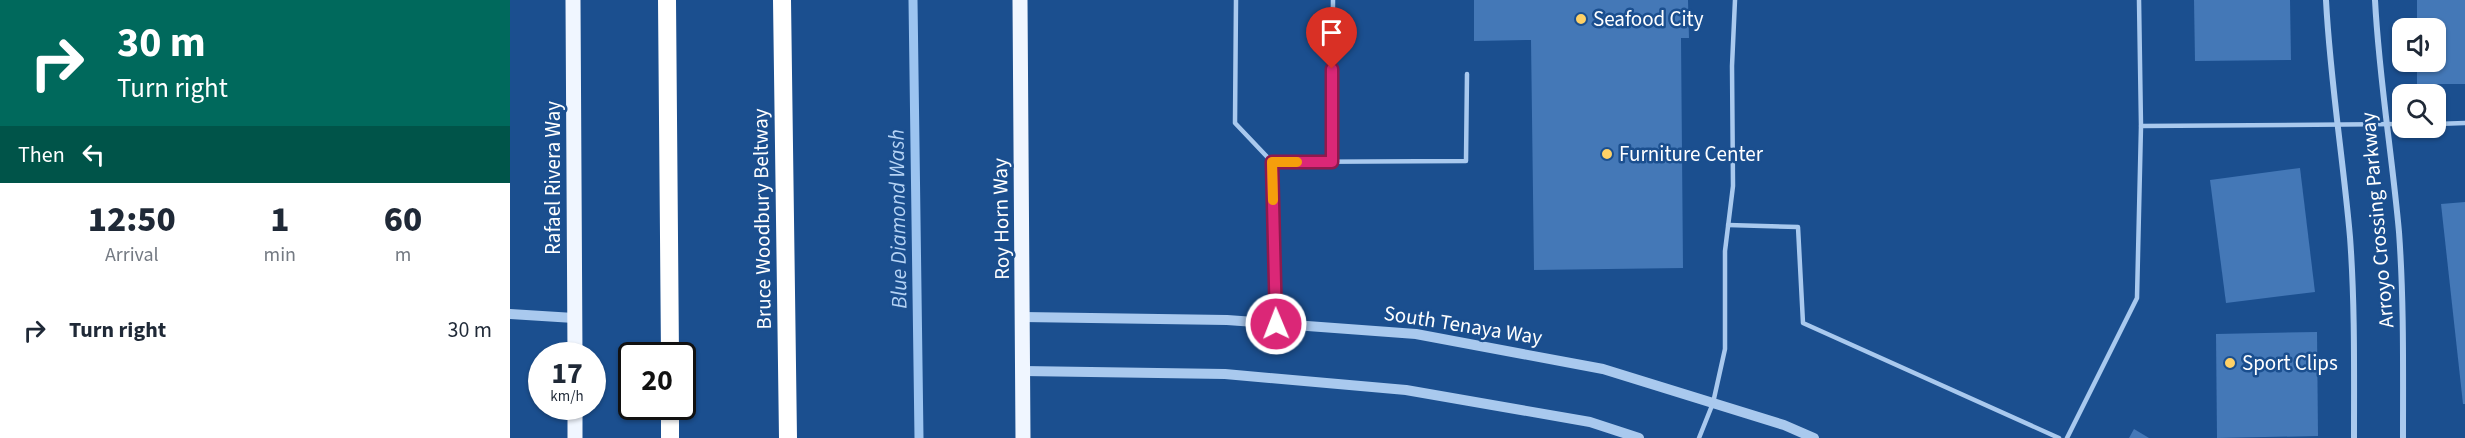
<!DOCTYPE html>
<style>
body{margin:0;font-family:"Source Sans 3",sans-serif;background:#f6f6f7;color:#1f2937;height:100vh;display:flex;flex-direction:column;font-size:22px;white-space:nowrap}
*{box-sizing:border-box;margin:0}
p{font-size:20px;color:#747a83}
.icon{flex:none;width:33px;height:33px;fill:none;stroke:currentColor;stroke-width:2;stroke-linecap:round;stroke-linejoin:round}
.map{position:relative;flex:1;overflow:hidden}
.side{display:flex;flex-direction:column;background:#fff;width:510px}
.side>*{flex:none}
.top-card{background:#00695c;color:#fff;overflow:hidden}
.fabs{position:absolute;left:1882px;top:18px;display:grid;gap:12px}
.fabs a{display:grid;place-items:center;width:54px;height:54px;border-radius:12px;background:#fff;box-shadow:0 2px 4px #0004;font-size:30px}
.speed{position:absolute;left:18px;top:342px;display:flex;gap:12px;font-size:30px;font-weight:700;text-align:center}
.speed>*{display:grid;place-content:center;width:78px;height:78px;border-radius:50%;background:#fff;box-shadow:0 2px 4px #0004;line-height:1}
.speed small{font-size:15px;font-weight:400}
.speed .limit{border:3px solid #111;border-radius:9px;background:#fff;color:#111}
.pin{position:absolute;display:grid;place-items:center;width:51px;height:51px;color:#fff;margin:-62px -26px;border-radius:50% 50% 50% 0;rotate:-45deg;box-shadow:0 0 6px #0007}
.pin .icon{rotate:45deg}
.me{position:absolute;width:66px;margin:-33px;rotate:359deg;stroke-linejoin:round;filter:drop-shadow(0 0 4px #0008)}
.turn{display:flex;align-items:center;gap:21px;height:126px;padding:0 18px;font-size:27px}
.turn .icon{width:78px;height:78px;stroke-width:2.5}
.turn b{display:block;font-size:42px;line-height:51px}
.then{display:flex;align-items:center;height:57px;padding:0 18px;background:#0003;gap:12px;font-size:22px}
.eta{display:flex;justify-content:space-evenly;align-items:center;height:102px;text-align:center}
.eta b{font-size:36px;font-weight:800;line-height:42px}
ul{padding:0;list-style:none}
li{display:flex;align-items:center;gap:18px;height:90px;padding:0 18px}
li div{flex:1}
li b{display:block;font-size:22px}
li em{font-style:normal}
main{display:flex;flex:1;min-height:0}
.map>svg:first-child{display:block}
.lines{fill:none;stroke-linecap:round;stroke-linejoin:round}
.stream{stroke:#9cc4f0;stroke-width:9}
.building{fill:#4478b7}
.service{stroke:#a9c9ee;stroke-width:4.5}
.minor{stroke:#a9c9ee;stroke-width:6}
.tertiary{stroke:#a9c9ee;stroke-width:10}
.primary{stroke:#f0f6ff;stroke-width:15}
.motorway{stroke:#fff;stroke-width:18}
.route-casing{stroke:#8e194d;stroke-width:15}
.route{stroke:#db2777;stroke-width:10}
.slow{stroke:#f59e0b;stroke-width:10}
.poi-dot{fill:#ffd166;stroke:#1b4f8f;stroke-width:2}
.labels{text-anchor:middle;stroke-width:5;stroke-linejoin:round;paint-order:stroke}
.poi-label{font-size:21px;fill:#fff;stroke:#1b4f8f;text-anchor:start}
.street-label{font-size:21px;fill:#fff;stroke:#1b4f8f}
.water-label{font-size:22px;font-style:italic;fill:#b5d3f5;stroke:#1b4f8f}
</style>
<main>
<section class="side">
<div class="top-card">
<div class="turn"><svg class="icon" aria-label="right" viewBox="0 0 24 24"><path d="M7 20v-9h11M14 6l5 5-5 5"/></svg><div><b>30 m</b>Turn right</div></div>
<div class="then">Then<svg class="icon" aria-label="left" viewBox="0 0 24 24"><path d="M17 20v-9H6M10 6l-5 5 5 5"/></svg></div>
</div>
<div class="eta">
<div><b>12:50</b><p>Arrival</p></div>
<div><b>1</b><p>min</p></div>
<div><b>60</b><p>m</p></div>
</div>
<ul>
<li><svg class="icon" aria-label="right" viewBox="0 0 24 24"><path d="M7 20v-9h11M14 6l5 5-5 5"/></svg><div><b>Turn right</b></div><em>30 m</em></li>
</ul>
</section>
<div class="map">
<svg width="1955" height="438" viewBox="0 0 1955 438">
<rect width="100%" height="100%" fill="#1b4f8f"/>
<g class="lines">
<path class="stream" d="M403,0L409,438"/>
</g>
<g class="building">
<path d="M964,0H1178L1179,38H1171L1173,268L1024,270L1021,40L964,41Z"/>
<path d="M1684,0H1780L1781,60L1685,61Z"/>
<path d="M1907,0H1955V84H1907V62H1926V28H1907Z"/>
<path d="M1790,168L1805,292L1716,303L1700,180Z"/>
<path d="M1955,202V404H1953L1931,204Z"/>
<path d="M1807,332L1808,436L1707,438L1706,334Z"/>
<path d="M1624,429L1639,438H1619Z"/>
</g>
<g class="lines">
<g class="service">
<path d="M726,0L725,123L762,162L766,324"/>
<path d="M1629,0L1631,126"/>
<path d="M1926,124L1955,123"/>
<path d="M762,162L956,161L957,74"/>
<path d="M822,162L823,0"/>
<path d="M1218,225L1288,227L1293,323L1549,438"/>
<path d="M1189,438L1203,403L1215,349V251L1223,186L1222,66L1225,0"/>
<path d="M1557,438L1627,298L1631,126L1893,124"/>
</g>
<g class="minor">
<path d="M1816,0C1820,79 1833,158 1840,237C1845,304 1844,371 1844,438"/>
<path d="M1865,0C1869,78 1882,154 1889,232C1894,301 1893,369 1893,438"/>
</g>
<g class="tertiary">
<path d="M0,314L64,318"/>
<path d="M513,317L717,320L906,334L1093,369L1274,425L1304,438"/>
<path d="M513,371L715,374L896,390L1080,422L1129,438"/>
</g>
<g class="primary">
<path d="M63,0L65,356"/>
<path d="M510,0L513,438"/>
<path d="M65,406V438"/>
</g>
<g class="motorway">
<path d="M157,0L160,356"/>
<path d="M272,0L278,438"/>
<path d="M160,406V438"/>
</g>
</g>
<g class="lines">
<defs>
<path id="route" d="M766,324L762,162H822V69"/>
</defs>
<use href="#route" class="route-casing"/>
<use href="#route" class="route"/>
<path class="slow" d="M763,200L762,162H787"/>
</g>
<g class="poi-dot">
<circle cx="1071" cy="19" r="6"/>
<circle cx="1097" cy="154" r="6"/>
<circle cx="1720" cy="363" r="6"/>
</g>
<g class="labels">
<g class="poi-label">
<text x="1083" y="26">Seafood City</text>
<text x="1109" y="161">Furniture Center</text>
<text x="1732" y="370">Sport Clips</text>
</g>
<g class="street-label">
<text transform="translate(43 178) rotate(-90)" y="7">Rafael Rivera Way</text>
<text transform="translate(252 219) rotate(-91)" y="7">Bruce Woodbury Beltway</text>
<text transform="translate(491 219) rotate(-91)" y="7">Roy Horn Way</text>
<text transform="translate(1867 220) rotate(-95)" y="7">Arroyo Crossing Parkway</text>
<text transform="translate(953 325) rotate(9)" y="7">South Tenaya Way</text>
</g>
<g class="water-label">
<text transform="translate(387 219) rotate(-91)" y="8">Blue Diamond Wash</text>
</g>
</g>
</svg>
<div class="fabs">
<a><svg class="icon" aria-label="sound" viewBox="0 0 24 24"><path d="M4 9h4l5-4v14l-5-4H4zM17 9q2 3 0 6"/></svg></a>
<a><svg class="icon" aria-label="search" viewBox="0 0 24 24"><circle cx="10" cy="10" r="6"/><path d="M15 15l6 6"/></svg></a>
</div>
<div class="speed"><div>17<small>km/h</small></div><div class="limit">20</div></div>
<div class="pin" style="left:822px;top:69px;background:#d93025"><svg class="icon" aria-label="arrive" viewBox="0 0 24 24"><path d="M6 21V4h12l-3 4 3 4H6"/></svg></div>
<svg class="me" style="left:766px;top:324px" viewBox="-20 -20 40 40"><circle r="17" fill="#db2777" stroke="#fff" stroke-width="3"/><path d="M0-11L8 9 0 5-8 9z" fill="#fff"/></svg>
</div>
</main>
